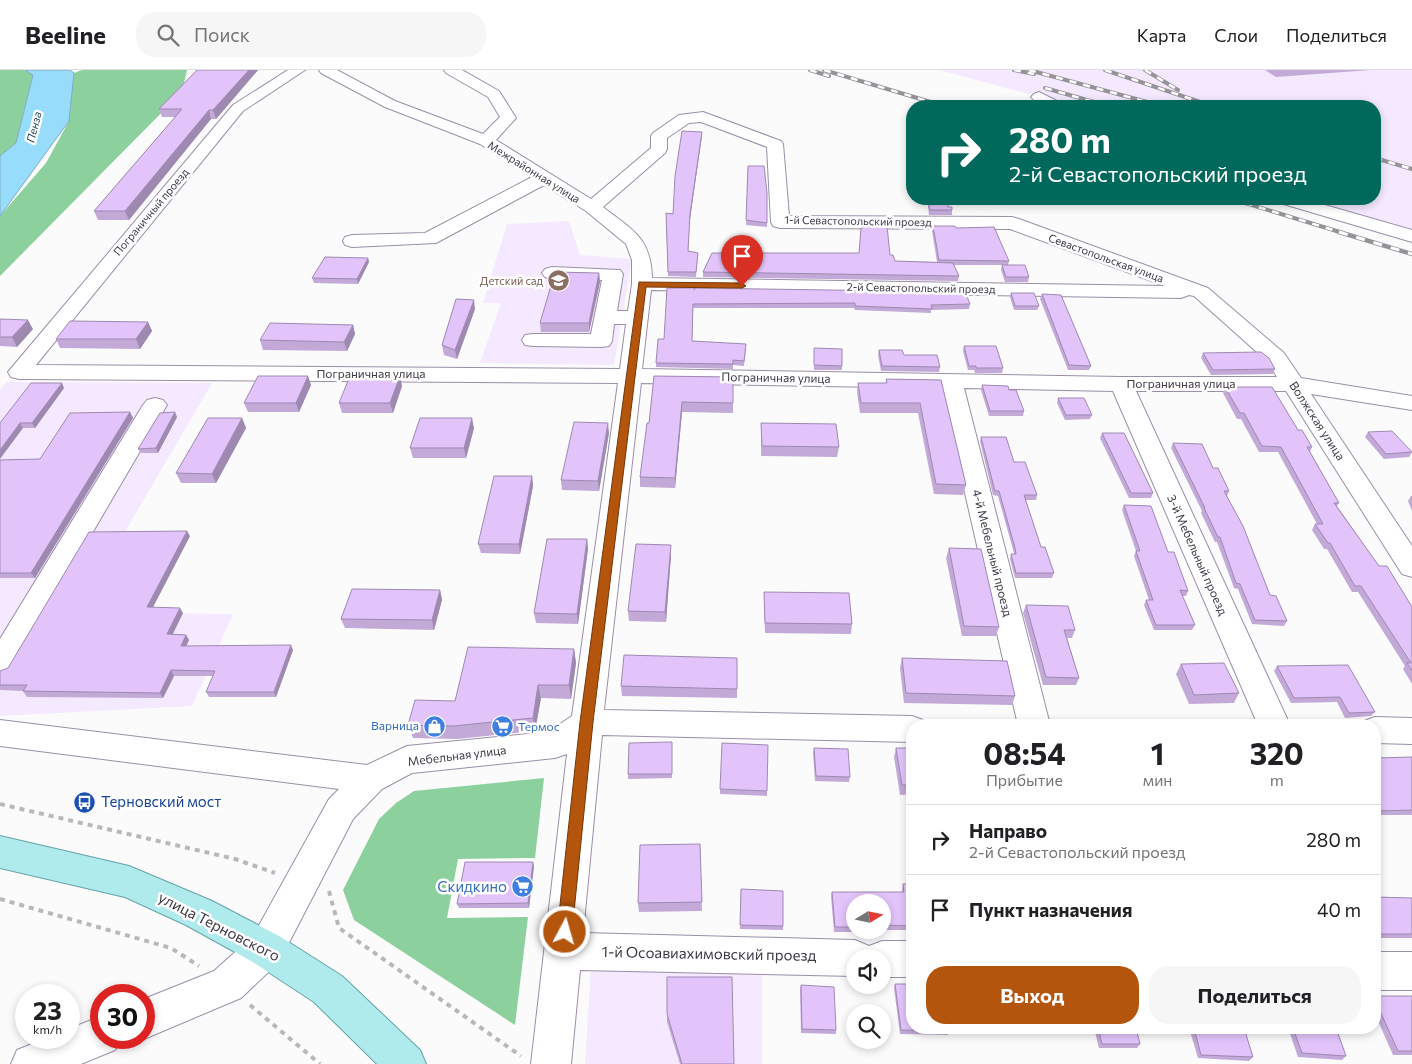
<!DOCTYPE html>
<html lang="ru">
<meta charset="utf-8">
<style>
body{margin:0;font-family:Commissioner,sans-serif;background:#f6f6f6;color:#202124;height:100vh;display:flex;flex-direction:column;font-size:19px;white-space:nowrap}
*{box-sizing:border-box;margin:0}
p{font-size:16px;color:#757577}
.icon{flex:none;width:28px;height:28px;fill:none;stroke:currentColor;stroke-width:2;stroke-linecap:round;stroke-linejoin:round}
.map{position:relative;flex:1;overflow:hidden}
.sheet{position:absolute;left:906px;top:649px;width:475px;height:315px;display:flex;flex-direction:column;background:#fff;border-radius:20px;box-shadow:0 2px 8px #0003}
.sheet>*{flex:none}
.banner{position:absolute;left:906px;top:30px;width:475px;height:105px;border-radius:20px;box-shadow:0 2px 8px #0003;background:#00695c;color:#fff;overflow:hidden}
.needle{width:32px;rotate:80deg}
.controls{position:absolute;left:846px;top:824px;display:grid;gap:10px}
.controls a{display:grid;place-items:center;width:45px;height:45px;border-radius:50%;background:#fff;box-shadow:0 2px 8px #0003;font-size:25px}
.speed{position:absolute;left:15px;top:914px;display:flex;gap:10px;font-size:25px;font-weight:700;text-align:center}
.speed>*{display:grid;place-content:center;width:65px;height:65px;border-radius:50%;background:#fff;box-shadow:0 2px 8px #0003;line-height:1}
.speed small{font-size:12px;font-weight:400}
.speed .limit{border:8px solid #d22;background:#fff;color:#111}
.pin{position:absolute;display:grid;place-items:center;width:42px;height:42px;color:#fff;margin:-51px -21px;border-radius:50% 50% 50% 0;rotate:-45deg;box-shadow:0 0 5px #0007}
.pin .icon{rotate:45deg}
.me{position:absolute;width:55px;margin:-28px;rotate:6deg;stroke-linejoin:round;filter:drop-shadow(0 0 4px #0008)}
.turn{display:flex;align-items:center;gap:18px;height:105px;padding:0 20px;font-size:22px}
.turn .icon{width:65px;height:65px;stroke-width:2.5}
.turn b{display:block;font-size:35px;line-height:42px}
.eta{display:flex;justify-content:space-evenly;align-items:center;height:85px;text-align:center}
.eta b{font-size:30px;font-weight:700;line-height:35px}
.primary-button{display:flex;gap:10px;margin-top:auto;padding:10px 20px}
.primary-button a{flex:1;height:58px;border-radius:20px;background:#b4550e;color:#fff;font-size:20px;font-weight:700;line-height:58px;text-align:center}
.primary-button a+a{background:#f6f6f6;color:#202124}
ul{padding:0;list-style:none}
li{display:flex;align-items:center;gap:15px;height:70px;padding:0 20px;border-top:1px solid #e0e0e0}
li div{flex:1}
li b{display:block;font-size:19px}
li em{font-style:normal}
header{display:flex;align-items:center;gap:30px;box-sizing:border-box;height:70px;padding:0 25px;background:#fff;border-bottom:1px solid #e0e0e0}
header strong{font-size:24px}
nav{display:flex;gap:28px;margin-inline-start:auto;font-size:18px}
.search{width:350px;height:45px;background:#f6f6f6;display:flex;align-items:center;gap:12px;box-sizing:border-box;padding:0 18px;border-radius:20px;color:#757577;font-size:19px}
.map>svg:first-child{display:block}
.built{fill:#f4e9fe}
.forest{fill:#8cd19d}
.water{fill:#97dcfb;stroke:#7cabc4}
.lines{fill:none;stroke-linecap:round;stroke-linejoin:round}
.minor-casing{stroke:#9b8ea8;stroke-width:2}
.major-casing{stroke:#65a3a9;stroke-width:2}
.path{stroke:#b9b7bb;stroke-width:4;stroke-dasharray:5 5;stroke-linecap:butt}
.minor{fill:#fff;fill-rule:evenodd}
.major{fill:#afeaec;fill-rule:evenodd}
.rail-far1-casing{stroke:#959298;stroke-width:4}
.rail-casing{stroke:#959298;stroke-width:4.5}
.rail-far1{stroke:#fff;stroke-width:2.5;stroke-dasharray:7;stroke-linecap:butt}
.rail{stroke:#fff;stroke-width:3;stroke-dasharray:9;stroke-linecap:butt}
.wall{fill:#c2a9d8}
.shaded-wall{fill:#9e89b0}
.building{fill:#e2c4fb;stroke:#9e89b0}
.route{fill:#b4550e;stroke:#753709}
.labels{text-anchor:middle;stroke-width:5;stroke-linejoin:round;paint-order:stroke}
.far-water-label{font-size:11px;font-style:italic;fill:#163e4f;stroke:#fff}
.far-street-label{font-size:11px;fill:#3e3944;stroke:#fff}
.far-education-label{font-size:11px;fill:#785e54;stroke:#fff;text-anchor:end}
.street-label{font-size:12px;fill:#3e3944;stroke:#fff}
.shop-label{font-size:12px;fill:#366cbe;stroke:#fff;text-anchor:end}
.near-transit-label{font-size:15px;fill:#164399;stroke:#fff;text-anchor:start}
.near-shop-label{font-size:15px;fill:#366cbe;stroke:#fff;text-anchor:end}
.near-street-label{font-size:15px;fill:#3e3944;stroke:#fff}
</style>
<header>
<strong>Beeline</strong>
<div class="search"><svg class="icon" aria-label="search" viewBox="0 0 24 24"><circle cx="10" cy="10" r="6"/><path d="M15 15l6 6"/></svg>Поиск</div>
<nav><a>Карта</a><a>Слои</a><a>Поделиться</a></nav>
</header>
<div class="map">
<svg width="1412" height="994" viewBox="0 0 1412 994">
<rect width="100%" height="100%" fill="#fbfbfb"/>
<g class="built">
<path d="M940,0H1412V166L1286,129H1375V36H1056L1039,27Z"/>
<path d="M569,151L580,185L632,189L614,295L480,293L501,233H483L507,154Z"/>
<path d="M6,312L212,313L78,542L233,544L192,636L0,646V320Z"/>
<path d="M591,898L762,901V994H585Z"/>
</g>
<g class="forest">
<path d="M0,0H24L33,4L16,73L0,86Z"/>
<path d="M82,0H187L182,22L0,206V146L46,93L69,51L74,3Z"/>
<path d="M544,708L535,788L458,789L447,848L528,847L515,955L354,850L343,820L379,749L396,733L414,721Z"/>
</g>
<path class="water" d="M25,0H70L74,3L69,51L0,146V86L16,73L33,5Z"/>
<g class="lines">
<defs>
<g id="minor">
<path d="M288,0H305L243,41L36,295L620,299L626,254H614L612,271L609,276L601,277L533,276L525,275L522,270L525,265L533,264H591L602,210L552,209L545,207L542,203L545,199L552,197L620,200L623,204L617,241H628L632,214V190L626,174L586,141L544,115L436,173L352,177L345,175L343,171L345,167L352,165L425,163L532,107L480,74L385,37L321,3L319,0H337L395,31L483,64L500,47L488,27L446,3L444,0H462L499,21L516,48L496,70L591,129L651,78V66L653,63L679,45L703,42L781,71L783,74L789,146L1012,147L1019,149L1208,218L1284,283L1301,308L1412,326V340L1311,324L1412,476V507L1402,504L1286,321H1136L1290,655H1258L1113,321L964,318L1050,655H1018L941,318L641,313L604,640L912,646L923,650L926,655H912V672L602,665L583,863L855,870L869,876L882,871H912V907H882V888H855V906L580,900L571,994H531L567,684L555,688L412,703L382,719L353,749L279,892L241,928L144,969L141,968H144V929L214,901L253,866L329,729L339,719L0,676V650L367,695L407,676L548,662L572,646L618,313L19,309L11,307L8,302L233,35ZM701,52L767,77L771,152L773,156L780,158L1010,159L1165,216L652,208C651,167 632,160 603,137L665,83L667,79V68L689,53ZM651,220L1181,228L1189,225L1194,226L1268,292L1277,307H1121L642,299Z"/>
<path d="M1039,22L1061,33L1064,36C1052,37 1039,37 1031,27L1034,24Z"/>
<path d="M1277,129H1304L1412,160V172L1280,133Z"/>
<path d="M155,328L163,330L167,335L11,602L0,606V569L143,335L147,330Z"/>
<path d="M1375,647L1412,648V674L1375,673V655H1362L1364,651Z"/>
<rect x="1375" y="882" width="37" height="38"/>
<path d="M101,946V968H120L115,980L81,994H11L17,980L47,968H69V959Z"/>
</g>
<path id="major" d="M0,766L129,796L212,831L279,866L342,906L420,980L426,994H377L314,932L253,892L186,855L125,827L0,798Z"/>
</defs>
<use href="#minor" class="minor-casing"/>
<use href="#major" class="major-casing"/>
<g class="path">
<path d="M0,734L235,789L275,803"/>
<path d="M329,821L339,858L521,986"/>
<path d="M0,829L171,878L199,896"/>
<path d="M250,935L320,994"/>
</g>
<use href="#minor" class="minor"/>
<use href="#major" class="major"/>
<defs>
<g id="rail-far1">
<path d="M810,0L829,6"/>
<path d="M824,0L944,36"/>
<path d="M1014,0L1034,4"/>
<path d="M1029,0L1162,36"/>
<path d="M1105,0L1212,36"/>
<path d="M1145,0L1178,20"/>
<path d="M1045,18L1108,36"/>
<path d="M1375,88L1412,99"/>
<path d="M1232,129L1343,163"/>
</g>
<path id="rail" d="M1339,162L1412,184"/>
</defs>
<use href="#rail-far1" class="rail-far1-casing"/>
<use href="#rail" class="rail-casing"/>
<use href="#rail-far1" class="rail-far1"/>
<use href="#rail" class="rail"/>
</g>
<g class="wall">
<path d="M197,0H258L216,49H211L129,150H98L94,141L175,47H162L159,39Z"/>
<path d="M1265,0H1371L1276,7Z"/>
<path d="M702,62L690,149L688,181L698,183L696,207L668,206L666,143L673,144Z"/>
<path d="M748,96L767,123V157L746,155Z"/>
<path d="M928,132L952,140V145H929L928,136Z"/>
<path d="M933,156L956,158L1009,191L1008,195L1029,207L1028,212H1005L1001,200L1002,195H954L959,206L958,211L703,207V202L890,185L895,191L937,192L932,161Z"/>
<path d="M368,188L369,192L358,214L314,213L312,208Z"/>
<path d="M599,203L600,212L589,262H541L540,253Z"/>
<path d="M667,218L970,234L969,239L931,240V243L855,240L854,238H693L692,271L746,278L744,296L733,295V299L656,297V293L664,269Z"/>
<path d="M1011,223L1039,236L1037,240H1014L1010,227Z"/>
<path d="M1042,224L1091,296L1089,300H1068L1040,229Z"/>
<path d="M475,239L457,289L444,285L442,275Z"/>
<path d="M0,249L33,259L17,277L0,276Z"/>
<path d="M148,252L152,261L140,279L60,278L56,269Z"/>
<path d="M353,255L355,264L347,281L263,280L260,270Z"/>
<path d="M964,276L1003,298L1002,303H975L974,300H968L963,281Z"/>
<path d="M814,278L842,296V300H814Z"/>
<path d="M879,280L940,297L939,302L881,301L878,285Z"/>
<path d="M1203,283L1275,299L1273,304L1211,305L1201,288Z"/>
<path d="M308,306L311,315L299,342H248L244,333Z"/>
<path d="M654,306L733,307V343L682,342L675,418L640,417V407L649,353Z"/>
<path d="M886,309L941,310L966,415L963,425L934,424L918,343H860L857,322L858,313H886Z"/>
<path d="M982,315L1009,320L1024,341L1023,346H989L981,320Z"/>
<path d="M402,316L393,343H342L339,333Z"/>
<path d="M1225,317L1298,360L1312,377L1310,382L1339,433L1337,436L1379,496L1412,537V614L1403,599L1405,596L1358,522H1352L1327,479H1324L1312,460L1315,454H1317L1278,382H1259L1241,349H1237L1223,323Z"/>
<path d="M64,318L35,358H23L0,353Z"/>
<path d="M1058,328L1092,345L1090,349L1065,350L1057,333Z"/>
<path d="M130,342L133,348L35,508H0V390L40,389Z"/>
<path d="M177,347L158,383H141L138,379Z"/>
<path d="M242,348L246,358L216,413H181L176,403Z"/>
<path d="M761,353L839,377L837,387L761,386Z"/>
<path d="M474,358L466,388H413L410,378Z"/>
<path d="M1368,362L1412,382L1409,387L1384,389L1365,367Z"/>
<path d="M609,363L599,421L562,420L561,410Z"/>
<path d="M1102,363L1153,423L1151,428H1129L1100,368Z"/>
<path d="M981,367L1014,392L1037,425L1036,430H1025L1041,477L1054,503L1052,508H1015L1010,489L1011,484H1014V483L998,426L993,425L980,371Z"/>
<path d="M1173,373L1213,398L1229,421L1227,426L1270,525L1287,551L1284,556L1252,554L1238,519L1234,518L1217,472H1215L1201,443L1202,441L1171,378Z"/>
<path d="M532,406L533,416L520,484L481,483L478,474Z"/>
<path d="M1411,426H1412V441L1408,431Z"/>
<path d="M1124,435L1168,482L1188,521L1186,526H1182L1195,555L1192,560H1154L1144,535L1146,530H1149L1134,486L1136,481L1122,440Z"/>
<path d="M190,466L152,538L183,543L172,564L186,565L189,570L186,576L293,580L276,627H209L206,622L213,606H174L163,628L27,627L23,621L0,620V601L8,598Z"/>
<path d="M587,469L588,479L578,554L536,553L534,543Z"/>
<path d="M949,478L999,557L996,566H962L946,488Z"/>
<path d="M671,485L666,552L629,551L628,541Z"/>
<path d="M440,520L442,530L434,560L345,558L341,549Z"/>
<path d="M764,522L852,554L851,564L765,563L764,532Z"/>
<path d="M1026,535L1075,560L1072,568H1067L1079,608L1076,615H1043L1023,543Z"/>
<path d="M574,579L576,593L571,629L541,628L535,661L457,669L413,668L408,655L455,631Z"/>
<path d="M737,588V628L622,626L621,616Z"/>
<path d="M902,588L1015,626L1012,635L904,633L900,598Z"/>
<path d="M1181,594L1239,623L1234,633L1189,634L1176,604Z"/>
<path d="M1277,596L1375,642L1371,646L1345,648L1337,632L1291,633L1274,601Z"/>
<path d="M672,672V708L628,709V704Z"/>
<path d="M814,678L850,707L849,712L815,711L813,683Z"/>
<path d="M896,678H912V724L900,725L894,687Z"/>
<path d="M1412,687V745H1375V688Z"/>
<path d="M720,719L767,721V726L720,724Z"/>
<path d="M700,774L702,841L639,842L638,833Z"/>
<path d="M534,796L529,838H459L457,834Z"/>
<path d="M903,814H912V860H882V832H855V860H877V862H834L831,826L832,822H902V819Z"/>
<path d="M741,819L783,856V860L740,859Z"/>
<path d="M1375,827L1412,828V868H1375Z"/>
<path d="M895,914L949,961L948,965L900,964L894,918Z"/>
<path d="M801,915L836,960V964L801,963L800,919Z"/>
<path d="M1375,926H1412V985H1393L1375,944Z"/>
<path d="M667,944L734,994H680L667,952Z"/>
<path d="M983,958H1042L1041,960H983Z"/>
<path d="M1094,958H1136L1140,974L1137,978H1099Z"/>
<path d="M1189,958H1244L1253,987L1249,991L1198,988Z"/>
<path d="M1288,958H1336L1346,986L1342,990L1298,987Z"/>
</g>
<g class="shaded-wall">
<path d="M249,0H258L216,49L213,40Z"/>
<path d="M209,40L211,49L129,150L125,141Z"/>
<path d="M702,62V66L690,149V144Z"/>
<path d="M368,188L369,192L358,214L357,209Z"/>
<path d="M599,203L600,212L589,262V253Z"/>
<path d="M474,230L475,239L457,289L455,280Z"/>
<path d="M28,250L33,259L17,277L12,267Z"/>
<path d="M148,252L152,261L140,279L136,269Z"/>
<path d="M353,255L355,264L347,281L344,272Z"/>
<path d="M308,306L311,315L299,342L296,333Z"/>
<path d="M400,306L402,316L393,343L390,333Z"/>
<path d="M62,313L64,318L35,358L32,353Z"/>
<path d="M682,332V342L675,418V408Z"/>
<path d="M130,342L133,348L35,508L31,503Z"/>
<path d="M175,342L177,347L158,383L156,378Z"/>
<path d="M242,348L246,358L216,413L212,404Z"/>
<path d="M472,348L474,358L466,388L464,378Z"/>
<path d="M20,353L23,358L0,389V380Z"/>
<path d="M608,353L609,363L599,421L598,411Z"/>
<path d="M532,406L533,416L520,484L519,474Z"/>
<path d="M187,461L190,466L150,543L147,537Z"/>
<path d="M587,469L588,479L578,554L577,544Z"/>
<path d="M671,475V485L666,552L665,542Z"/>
<path d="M440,520L442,530L434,560L432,550Z"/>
<path d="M180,538L183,543L170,570L167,564Z"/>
<path d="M186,565L189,570L184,581L181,576Z"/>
<path d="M291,575L293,580L276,627L274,622Z"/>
<path d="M574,579L576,593L571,629L569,615Z"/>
<path d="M171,600L174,606L163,628L160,623Z"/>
<path d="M538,615L541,628L535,661L533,648Z"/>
<path d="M533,792L534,796L529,838L528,833Z"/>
</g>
<g class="building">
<path d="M197,0H249L213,40H209L125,141H94L182,39H159Z"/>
<path d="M682,61L702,62L690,144L688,181L698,183L696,202H668L666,143L673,144L675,106Z"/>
<path d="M748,96H764L767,123V153L746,150Z"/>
<path d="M928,132H948V137H952V140H930Z"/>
<path d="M863,156H887L890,185H893L895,191L953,193L959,206L703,202L712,183H859L861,158H863Z"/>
<path d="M933,156H955L956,158L994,157L1009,191L939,190Z"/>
<path d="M325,187L368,188L357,209L312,208Z"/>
<path d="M1002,195H1025L1029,207H1006Z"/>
<path d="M555,202L599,203L589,253H540Z"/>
<path d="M667,218H695L694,220L695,218L965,222L970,234L931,235L932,239L855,236V233L693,234L692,271L746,274L744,291L733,290V294L656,293L658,269H664Z"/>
<path d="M1011,223H1034L1039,236H1015Z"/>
<path d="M1042,224L1061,225L1091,296L1069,295Z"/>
<path d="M456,229L474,230L455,280L442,275Z"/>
<path d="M0,249L28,250L12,267H0Z"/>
<path d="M70,251L148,252L136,269H56Z"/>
<path d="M270,253L353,255L344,272L260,270Z"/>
<path d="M964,276H996L1003,298H976V296H969Z"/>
<path d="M814,278L842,279V296L814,295Z"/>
<path d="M879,280H902L904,285H937L940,297L882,296Z"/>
<path d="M1261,282L1269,288L1275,299L1213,300L1203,283Z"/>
<path d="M258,306H308L296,333H244Z"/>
<path d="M350,306H400L390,333H339Z"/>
<path d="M654,306L733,307V333L682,332L675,408L640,407L647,353H649Z"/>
<path d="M886,309L941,310L966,415L936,414L920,333H861L858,313H887Z"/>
<path d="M31,313H62L32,353H20L0,380V353Z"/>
<path d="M982,315L1008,316L1009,320H1016L1024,341H990Z"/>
<path d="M1225,317H1272L1298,360H1302L1312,377H1307L1339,433H1334L1379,496H1387L1412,537V601L1407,593H1411L1361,516H1355L1330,473H1328L1315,454H1323L1281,377L1262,376L1244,343H1240Z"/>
<path d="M1058,328H1084L1092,345H1066Z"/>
<path d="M130,342L31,503H0V390L40,389L70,343Z"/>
<path d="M175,342L156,378L138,379L160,343Z"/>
<path d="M208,348H242L212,404L176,403Z"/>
<path d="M420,348H472L464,378H410Z"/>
<path d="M574,352L608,353L598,411L561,410Z"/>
<path d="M761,353L836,354L839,377L762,376Z"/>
<path d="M1392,361L1412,382L1386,384L1368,362Z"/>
<path d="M1102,363H1124L1153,423H1131Z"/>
<path d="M981,367H1006L1014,392H1025L1037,425H1024L1041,477H1045L1054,503H1016L1011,484H1016L1015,478L999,421H995Z"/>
<path d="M1173,373L1202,374L1213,398H1218L1229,421H1224L1243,456L1270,525L1276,526L1287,551L1255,550L1240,514L1236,513L1220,467H1218L1204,438H1205Z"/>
<path d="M494,406H532L519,474H478Z"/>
<path d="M1124,435L1151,436L1168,482H1174L1188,521L1180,520L1195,555H1156L1146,530H1153L1136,481H1140Z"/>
<path d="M187,461L147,537L180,538L167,564L186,565L181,576L291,575L274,622H206L215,601L171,600L160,623L23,621L27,615H0V601L8,598L89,462Z"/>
<path d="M547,469H587L577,544L534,543Z"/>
<path d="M636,474L671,475L665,542L628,541Z"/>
<path d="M949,478L981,479L999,557L964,556Z"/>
<path d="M352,519L440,520L432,550L341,549Z"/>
<path d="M764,522L849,523L852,554L765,553Z"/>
<path d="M1026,535L1068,536L1075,560H1064L1079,608L1046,607Z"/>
<path d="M468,577L574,579L569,615H538L533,648L453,656L408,655L415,630L455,631Z"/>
<path d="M624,585L737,588V619L621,616Z"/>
<path d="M902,588L1007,591L1015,626L906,623Z"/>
<path d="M1224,593L1239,623L1194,625L1181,594Z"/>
<path d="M1348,595L1375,642L1349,643L1340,627L1294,628L1277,596Z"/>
<path d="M672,672V704H628L629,673Z"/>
<path d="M722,673L768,675L767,721L720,719Z"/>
<path d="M814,678L848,679L850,707L816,706Z"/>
<path d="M896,678H912V715H902Z"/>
<path d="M1412,687V740L1375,741V688Z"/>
<path d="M700,774L702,832L638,833L640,775Z"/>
<path d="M465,792H533L528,833L457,834Z"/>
<path d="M903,814H912V856L882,855V832H855V857H835L832,822H904Z"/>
<path d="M741,819L783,821V856L740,855Z"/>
<path d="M1375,827L1412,828V864H1375V830H1376Z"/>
<path d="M667,907H732L734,994H682L667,944Z"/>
<path d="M895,914H912V958H949V961L901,960Z"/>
<path d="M801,915L834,917L836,960L802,959Z"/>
<path d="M1375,926H1412V981H1398L1375,930Z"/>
<path d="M1098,958H1136L1140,974H1102Z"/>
<path d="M1194,958H1244L1253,987L1201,985Z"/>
<path d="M1293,958H1336L1346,986L1302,983Z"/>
</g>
<path class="route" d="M639,212L742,213L746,216L742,218L646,217L593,652L572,862L570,867L565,869L559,867L557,862L580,652Z"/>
<defs>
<symbol id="school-disc" viewBox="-11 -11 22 22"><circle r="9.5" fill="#8d6e63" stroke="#fff"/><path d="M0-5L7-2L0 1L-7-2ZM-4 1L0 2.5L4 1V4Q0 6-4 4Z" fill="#fff"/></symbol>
<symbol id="shop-disc" viewBox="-11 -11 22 22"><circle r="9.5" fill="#3f7fe0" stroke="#fff"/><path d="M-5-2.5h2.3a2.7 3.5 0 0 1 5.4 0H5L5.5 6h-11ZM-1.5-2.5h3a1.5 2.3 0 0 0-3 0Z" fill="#fff"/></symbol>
<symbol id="supermarket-disc" viewBox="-11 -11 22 22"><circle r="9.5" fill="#3f7fe0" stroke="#fff"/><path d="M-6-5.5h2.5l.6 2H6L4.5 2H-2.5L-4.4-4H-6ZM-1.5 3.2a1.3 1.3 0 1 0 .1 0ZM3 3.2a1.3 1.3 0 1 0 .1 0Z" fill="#fff"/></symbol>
<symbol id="bus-disc" viewBox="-11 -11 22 22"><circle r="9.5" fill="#1a4fb4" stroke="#fff"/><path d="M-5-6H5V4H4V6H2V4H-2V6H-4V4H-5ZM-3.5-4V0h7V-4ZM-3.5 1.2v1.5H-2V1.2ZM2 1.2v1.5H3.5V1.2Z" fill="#fff"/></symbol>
</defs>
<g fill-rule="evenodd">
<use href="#school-disc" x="546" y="198" width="25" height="25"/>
<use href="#shop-disc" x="422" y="644" width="25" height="25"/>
<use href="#supermarket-disc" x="490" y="644" width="25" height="25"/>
<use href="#bus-disc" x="72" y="720" width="25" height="25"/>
<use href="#supermarket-disc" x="510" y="804" width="25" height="25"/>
</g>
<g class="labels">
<g class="far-water-label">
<text transform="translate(34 57) rotate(-76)" y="4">Пенза</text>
</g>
<g class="far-street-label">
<text transform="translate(534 102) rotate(32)" y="4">Межрайонная улица</text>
<text transform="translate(151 142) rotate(-50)" y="4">Пограничный проезд</text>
<text transform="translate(858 151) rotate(1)" y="4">1-й Севастопольский проезд</text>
<text transform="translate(1106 188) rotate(20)" y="4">Севастопольская улица</text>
<text transform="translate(921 218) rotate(1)" y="4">2-й Севастопольский проезд</text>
</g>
<g class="far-education-label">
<text x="543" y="215">Детский сад</text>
</g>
<g class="street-label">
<text x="371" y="308">Пограничная улица</text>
<text transform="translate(776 308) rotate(1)" y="4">Пограничная улица</text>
<text x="1181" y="318">Пограничная улица</text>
<text transform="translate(1317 351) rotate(57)" y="4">Волжская улица</text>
<text transform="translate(992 483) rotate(76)" y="4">4-й Мебельный проезд</text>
<text transform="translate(1197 485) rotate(66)" y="4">3-й Мебельный проезд</text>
<text transform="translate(457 686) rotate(-7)" y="4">Мебельная улица</text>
</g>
<g class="shop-label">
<text x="419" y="660">Варница</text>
<text x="518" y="661" text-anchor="start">Термос</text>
</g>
<g class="near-transit-label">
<text x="101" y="737">Терновский мост</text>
</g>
<g class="near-shop-label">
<text x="507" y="822">Скидкино</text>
</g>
<g class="near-street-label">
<text transform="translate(219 857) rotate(27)" y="5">улица Терновского</text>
<text transform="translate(709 884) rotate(1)" y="5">1-й Осоавиахимовский проезд</text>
</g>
</g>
</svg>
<div class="controls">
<a><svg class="needle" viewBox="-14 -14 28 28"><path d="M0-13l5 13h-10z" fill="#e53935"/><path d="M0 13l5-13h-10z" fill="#757577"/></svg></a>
<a><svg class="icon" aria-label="sound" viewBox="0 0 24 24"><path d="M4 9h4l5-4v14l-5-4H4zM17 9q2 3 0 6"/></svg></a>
<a><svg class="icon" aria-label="search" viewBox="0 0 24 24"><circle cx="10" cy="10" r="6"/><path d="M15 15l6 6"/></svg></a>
</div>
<div class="speed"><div>23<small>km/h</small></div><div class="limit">30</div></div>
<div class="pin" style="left:742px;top:216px;background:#d93025"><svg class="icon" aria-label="arrive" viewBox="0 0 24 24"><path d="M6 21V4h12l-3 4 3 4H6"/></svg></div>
<svg class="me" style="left:565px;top:862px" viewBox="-20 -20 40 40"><circle r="17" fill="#b4550e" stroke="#fff" stroke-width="3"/><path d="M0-11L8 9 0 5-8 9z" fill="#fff"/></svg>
<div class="banner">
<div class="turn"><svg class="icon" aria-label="right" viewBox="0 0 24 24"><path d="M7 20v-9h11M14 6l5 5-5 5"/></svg><div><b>280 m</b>2-й Севастопольский проезд</div></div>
</div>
<section class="sheet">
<div class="eta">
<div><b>08:54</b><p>Прибытие</p></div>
<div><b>1</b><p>мин</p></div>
<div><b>320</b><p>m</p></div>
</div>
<ul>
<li><svg class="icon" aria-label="right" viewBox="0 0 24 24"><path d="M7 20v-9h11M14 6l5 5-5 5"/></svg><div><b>Направо</b><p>2-й Севастопольский проезд</p></div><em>280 m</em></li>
<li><svg class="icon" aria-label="arrive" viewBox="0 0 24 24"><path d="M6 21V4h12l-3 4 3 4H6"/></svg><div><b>Пункт назначения</b></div><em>40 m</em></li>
</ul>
<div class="primary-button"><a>Выход</a><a>Поделиться</a></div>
</section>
</div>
